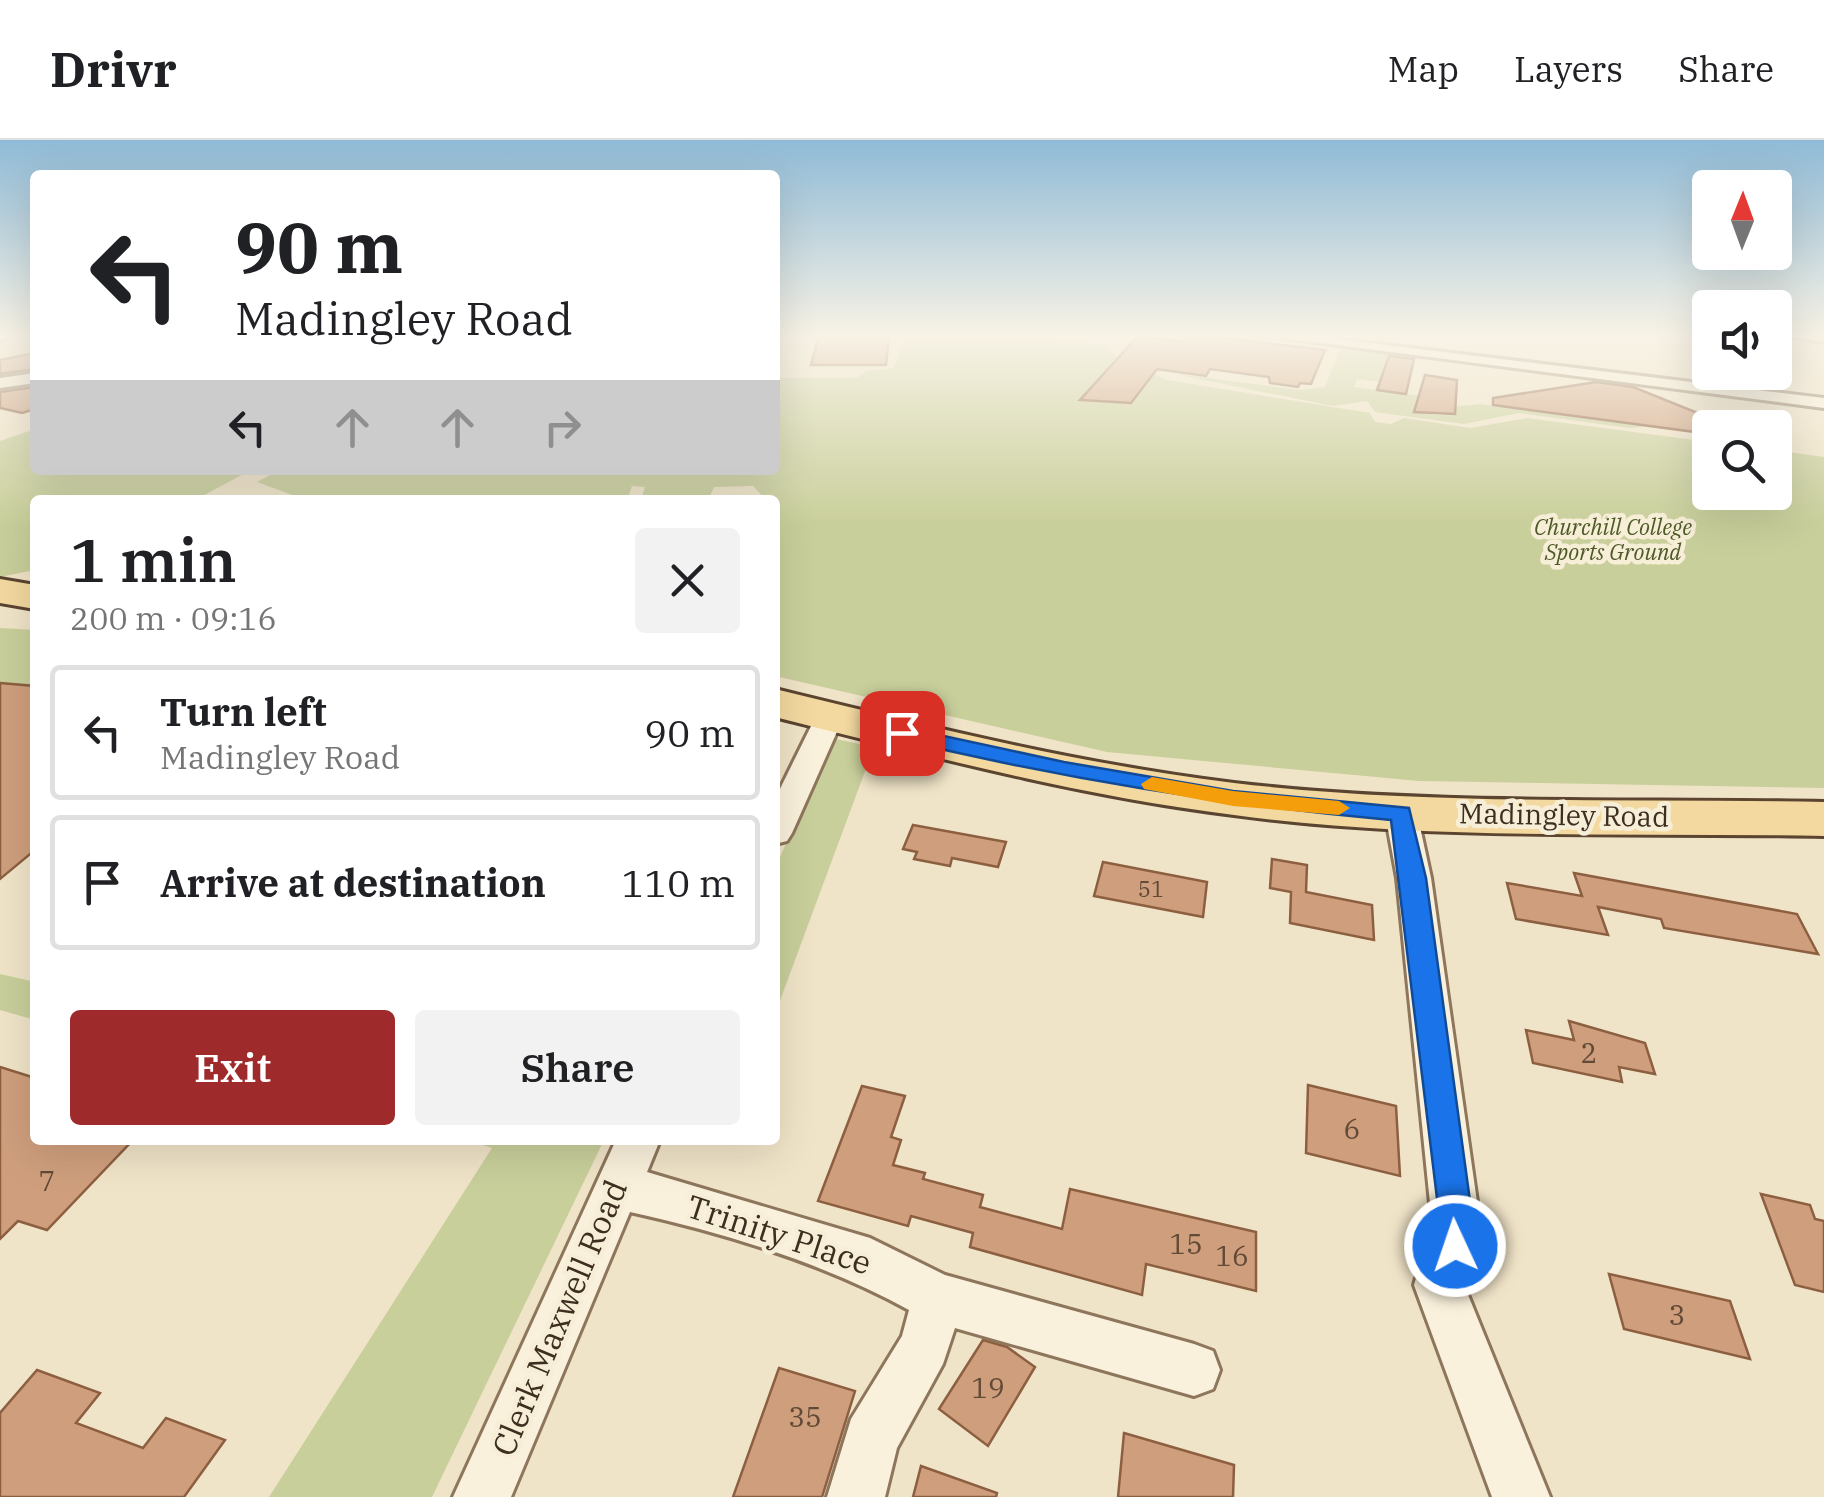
<!DOCTYPE html>
<meta charset="utf-8">
<style>
body{margin:0;font-family:"IBM Plex Serif",serif;background:#f2f2f2;color:#202124;height:100vh;display:flex;flex-direction:column;font-size:38px;white-space:nowrap}
*{box-sizing:border-box;margin:0}
p{font-size:32px;color:#757577}
.icon{flex:none;width:55px;height:55px;fill:none;stroke:currentColor;stroke-width:2;stroke-linecap:round;stroke-linejoin:round}
.map{position:relative;flex:1;overflow:hidden}
.details{position:absolute;left:30px;top:355px;width:750px;height:650px;display:flex;flex-direction:column;background:#fff;border-radius:10px;box-shadow:0 10px 40px #0002}
.details>*{flex:none}
.top-card{position:absolute;left:30px;top:30px;width:750px;height:305px;border-radius:10px;box-shadow:0 10px 40px #0002;background:#fff;color:#202124;overflow:hidden}
.needle{width:65px;rotate:1deg}
.controls{position:absolute;left:1692px;top:30px;display:grid;gap:20px}
.controls a{display:grid;place-items:center;width:100px;height:100px;border-radius:10px;background:#fff;box-shadow:0 10px 40px #0002;font-size:50px}
.pin{position:absolute;display:grid;place-items:center;width:85px;height:85px;color:#fff;margin:-42px;border-radius:20px;box-shadow:0 5px 15px #0006}
.me{position:absolute;width:110px;margin:-55px;rotate:357deg;stroke-linejoin:round;filter:drop-shadow(0 0 8px #0008)}
.turn{display:flex;align-items:center;gap:35px;height:210px;padding:0 40px;font-size:45px}
.turn .icon{width:130px;height:130px;stroke-width:2.5}
.turn b{display:block;font-size:70px;line-height:85px}
.lanes{display:flex;align-items:center;height:95px;padding:0 40px;background:#0003;justify-content:center;gap:50px;direction:ltr}
.lanes .off{opacity:.35}
.round{display:grid;place-items:center;flex:none;width:105px;height:105px;border-radius:10px;background:#f2f2f2}
.headline{display:flex;align-items:center;justify-content:space-between;height:170px;padding:0 40px}
h1{font-size:60px;font-weight:600;line-height:75px}
.primary-button{display:flex;gap:20px;margin-top:auto;padding:20px 40px}
.primary-button a{flex:1;height:115px;border-radius:10px;background:#9e2a2b;color:#fff;font-size:40px;font-weight:600;line-height:115px;text-align:center}
.primary-button a+a{background:#f2f2f2;color:#202124}
ul{padding:0;list-style:none}
li{display:flex;align-items:center;gap:30px;height:135px;margin:0 20px 15px;padding:0 20px;border:5px solid #e0e0e0;border-radius:10px}
li div{flex:1}
li b{display:block;font-size:38px}
li em{font-style:normal}
header{display:flex;align-items:center;gap:60px;box-sizing:border-box;height:140px;padding:0 50px;background:#fff;border-bottom:2px solid #e0e0e0}
header strong{font-size:48px}
nav{display:flex;gap:55px;margin-inline-start:auto;font-size:35px}
.map>svg:first-child{display:block}
.green{fill:#c9cf9b}
.building{fill:#cf9f7d;stroke:#8d5f41;stroke-width:2.5}
.lines{fill:none;stroke-linecap:round;stroke-linejoin:round}
.minor-casing{stroke:#8d765c;stroke-width:6}
.primary-casing{stroke:#5b4430;stroke-width:6}
.minor{fill:#faf1dc;fill-rule:evenodd}
.primary{fill:#f3d9a0;fill-rule:evenodd}
.route{fill:#1a73e8;stroke:#114b97;stroke-width:2.5}
.slow{fill:#f59e0b}
.labels{text-anchor:middle;stroke-width:9;stroke-linejoin:round;paint-order:stroke}
.far-park-label{font-size:22px;font-style:italic;fill:#4d5a26;stroke:#f7eed8}
.number-label{font-size:22px;fill:#624a37}
.street-label{font-size:28px;fill:#3d2e20;stroke:#f7eed8}
.near-number-label{font-size:28px;fill:#624a37}
.near-street-label{font-size:32px;fill:#3d2e20;stroke:#f7eed8}
</style>
<header>
<strong>Drivr</strong>
<nav><a>Map</a><a>Layers</a><a>Share</a></nav>
</header>
<div class="map">
<svg width="1824" height="1357" viewBox="0 0 1824 1357">
<rect width="100%" height="100%" fill="#f0e4c8"/>
<g class="green">
<path d="M906,194H1020L1106,205L1111,213L1167,240L1370,273L1375,282L1391,284L1404,278L1470,288L1527,278L1710,302V352H1775V310L1824,317V648L1419,641L1107,612L775,536V360H766L753,346L714,347L708,360H641L645,347L632,346L627,360H292L298,357L257,342L279,330H775V238H857L866,231L894,228Z"/>
<path d="M1341,207L1408,217L1404,234L1387,243L1357,239L1354,247L1431,257L1416,264L1415,269C1428,275 1441,277 1455,273L1452,267L1480,264L1649,286L1630,288L1519,273L1464,284L1375,272L1367,261L1333,266L1155,230L1158,227L1171,233L1299,250L1325,247Z"/>
<path d="M35,289V330H251L195,360H35V430L0,437V301Z"/>
<path d="M0,488L35,490V546L0,543Z"/>
<path d="M831,598L874,607L775,874V729Z"/>
<path d="M0,834L35,842V880L0,870Z"/>
<path d="M467,1000H604L432,1357H269L492,1008Z"/>
</g>
<g class="building">
<path d="M849,194L889,195L886,225H811L819,195Z"/>
<path d="M1188,194H1228L1225,198L1325,210L1311,244L1300,243L1298,247L1270,243L1269,237L1210,229L1206,236L1157,229L1131,263L1080,260L1138,196L1182,202Z"/>
<path d="M35,213V229L0,234V220Z"/>
<path d="M1389,216L1414,219L1406,254L1377,250Z"/>
<path d="M1425,235L1457,240L1455,274L1414,272Z"/>
<path d="M1596,242L1633,247L1735,288H1710V294L1493,265V258Z"/>
<path d="M35,247V269L22,273L0,268V252Z"/>
<path d="M0,543L35,546V710L0,739Z"/>
<path d="M913,685L1006,702L998,727L952,718L950,726L914,719L917,712L903,709Z"/>
<path d="M1272,719L1307,725L1306,752L1372,765L1374,800L1290,783L1291,752L1270,748Z"/>
<path d="M1103,722L1207,742L1203,777L1094,756Z"/>
<path d="M1574,733L1797,774L1818,814L1664,788L1661,779L1598,767L1608,795L1516,779L1507,743L1582,756Z"/>
<path d="M1569,881L1645,903L1655,934L1619,927L1622,942L1533,923L1526,890L1574,900Z"/>
<path d="M0,927L35,938V1000H133L47,1090L18,1081L0,1099Z"/>
<path d="M1308,945L1396,966L1400,1036L1306,1013Z"/>
<path d="M862,946L905,956L891,997L901,1000L893,1025L925,1033L923,1039L983,1055L980,1067L1062,1089L1070,1049L1256,1092V1151L1146,1124L1142,1155L970,1107L973,1093L911,1076L908,1086L818,1061Z"/>
<path d="M1761,1054L1810,1065L1815,1079L1824,1081V1152L1795,1145Z"/>
<path d="M1609,1134L1730,1161L1750,1219L1624,1189Z"/>
<path d="M983,1200L1007,1207L1035,1227L988,1306L939,1269Z"/>
<path d="M779,1228L855,1251L822,1357H733Z"/>
<path d="M37,1230L100,1253L76,1283L143,1308L166,1278L225,1300L184,1357H0V1273Z"/>
<path d="M1124,1293L1234,1325L1233,1357H1118Z"/>
<path d="M921,1326L997,1353L996,1357H913Z"/>
</g>
<g class="lines">
<defs>
<g id="minor">
<path d="M0,194H17L0,200Z"/>
<path d="M1252,194H1296L1824,258V268Z"/>
<path d="M1778,194H1824V202Z"/>
<path d="M35,233V243L0,248V238Z"/>
<path d="M830,567L844,576L792,693L787,701L775,704V659L816,576Z"/>
<path d="M1401,662L1412,666L1417,673L1431,738L1480,1083L1464,1145L1550,1357H1492L1414,1145L1432,1083L1397,738L1385,673L1390,666Z"/>
<path d="M616,1000H660L647,1032L870,1098L945,1135L1194,1204L1213,1211L1220,1230L1213,1249L1194,1256L955,1188L943,1224L897,1308L885,1357H827L851,1279L902,1196L909,1170C823,1123 725,1093 630,1072L511,1357H453Z"/>
</g>
<g id="primary">
<path d="M0,439L35,445V469L0,463Z"/>
<path d="M775,549C927,586 1079,624 1234,643C1430,666 1628,658 1824,662V696C1628,692 1429,701 1234,675C1079,656 926,615 775,577Z"/>
</g>
</defs>
<use href="#minor" class="minor-casing"/>
<use href="#primary" class="primary-casing"/>
<use href="#minor" class="minor"/>
<use href="#primary" class="primary"/>
</g>
<linearGradient id="sky" x2="0" y2="1"><stop stop-color="#8fbad6"/><stop offset="0.51" stop-color="#f8f3e6"/><stop offset="1" stop-color="#f8f3e6" stop-opacity="0"/></linearGradient>
<rect width="1824" height="384" fill="url(#sky)"/>
<path class="route" d="M902,587L1064,622L1233,651L1409,668L1426,738L1473,1083L1467,1118L1455,1122L1443,1118L1438,1106L1440,1083L1391,680C1223,665 1058,638 894,598L891,593Z"/>
<path class="slow" d="M1152,637L1233,651L1339,661L1350,668L1339,675L1233,666L1144,649L1141,644Z"/>
<g class="labels">
<g class="far-park-label">
<text x="1613" y="395">Churchill College<tspan x="1613" dy="25">Sports Ground</tspan></text>
</g>
<g class="number-label">
<text x="1151" y="757">51</text>
</g>
<g class="street-label">
<text transform="translate(1564 675) rotate(1)" y="10">Madingley Road</text>
</g>
<g class="near-number-label">
<text x="1589" y="923">2</text>
<text x="1352" y="999">6</text>
<text x="47" y="1051">7</text>
<text x="1186" y="1114">15</text>
<text x="1232" y="1126">16</text>
<text x="1677" y="1185">3</text>
<text x="988" y="1258">19</text>
<text x="805" y="1287">35</text>
</g>
<g class="near-street-label">
<text transform="translate(779 1095) rotate(18)" y="11">Trinity Place</text>
<text transform="translate(560 1178) rotate(-67)" y="11">Clerk Maxwell Road</text>
</g>
</g>
</svg>
<div class="controls">
<a><svg class="needle" viewBox="-14 -14 28 28"><path d="M0-13l5 13h-10z" fill="#e53935"/><path d="M0 13l5-13h-10z" fill="#757577"/></svg></a>
<a><svg class="icon" aria-label="sound" viewBox="0 0 24 24"><path d="M4 9h4l5-4v14l-5-4H4zM17 9q2 3 0 6"/></svg></a>
<a><svg class="icon" aria-label="search" viewBox="0 0 24 24"><circle cx="10" cy="10" r="6"/><path d="M15 15l6 6"/></svg></a>
</div>
<div class="pin" style="left:902px;top:593px;background:#d93025"><svg class="icon" aria-label="arrive" viewBox="0 0 24 24"><path d="M6 21V4h12l-3 4 3 4H6"/></svg></div>
<svg class="me" style="left:1455px;top:1106px" viewBox="-20 -20 40 40"><circle r="17" fill="#1a73e8" stroke="#fff" stroke-width="3"/><path d="M0-11L8 9 0 5-8 9z" fill="#fff"/></svg>
<div class="top-card">
<div class="turn"><svg class="icon" aria-label="left" viewBox="0 0 24 24"><path d="M17 20v-9H6M10 6l-5 5 5 5"/></svg><div><b>90 m</b>Madingley Road</div></div>
<div class="lanes"><svg class="icon" aria-label="left" viewBox="0 0 24 24"><path d="M17 20v-9H6M10 6l-5 5 5 5"/></svg><svg class="icon off" aria-label="ahead" viewBox="0 0 24 24"><path d="M12 20V5M6 11l6-6 6 6"/></svg><svg class="icon off" aria-label="ahead" viewBox="0 0 24 24"><path d="M12 20V5M6 11l6-6 6 6"/></svg><svg class="icon off" aria-label="right" viewBox="0 0 24 24"><path d="M7 20v-9h11M14 6l5 5-5 5"/></svg></div>
</div>
<section class="details">
<div class="headline"><div><h1>1 min</h1><p>200 m · 09:16</p></div><a class="round"><svg class="icon" aria-label="close" viewBox="0 0 24 24"><path d="M6 6l12 12M18 6L6 18"/></svg></a></div>
<ul>
<li><svg class="icon" aria-label="left" viewBox="0 0 24 24"><path d="M17 20v-9H6M10 6l-5 5 5 5"/></svg><div><b>Turn left</b><p>Madingley Road</p></div><em>90 m</em></li>
<li><svg class="icon" aria-label="arrive" viewBox="0 0 24 24"><path d="M6 21V4h12l-3 4 3 4H6"/></svg><div><b>Arrive at destination</b></div><em>110 m</em></li>
</ul>
<div class="primary-button"><a>Exit</a><a>Share</a></div>
</section>
</div>
